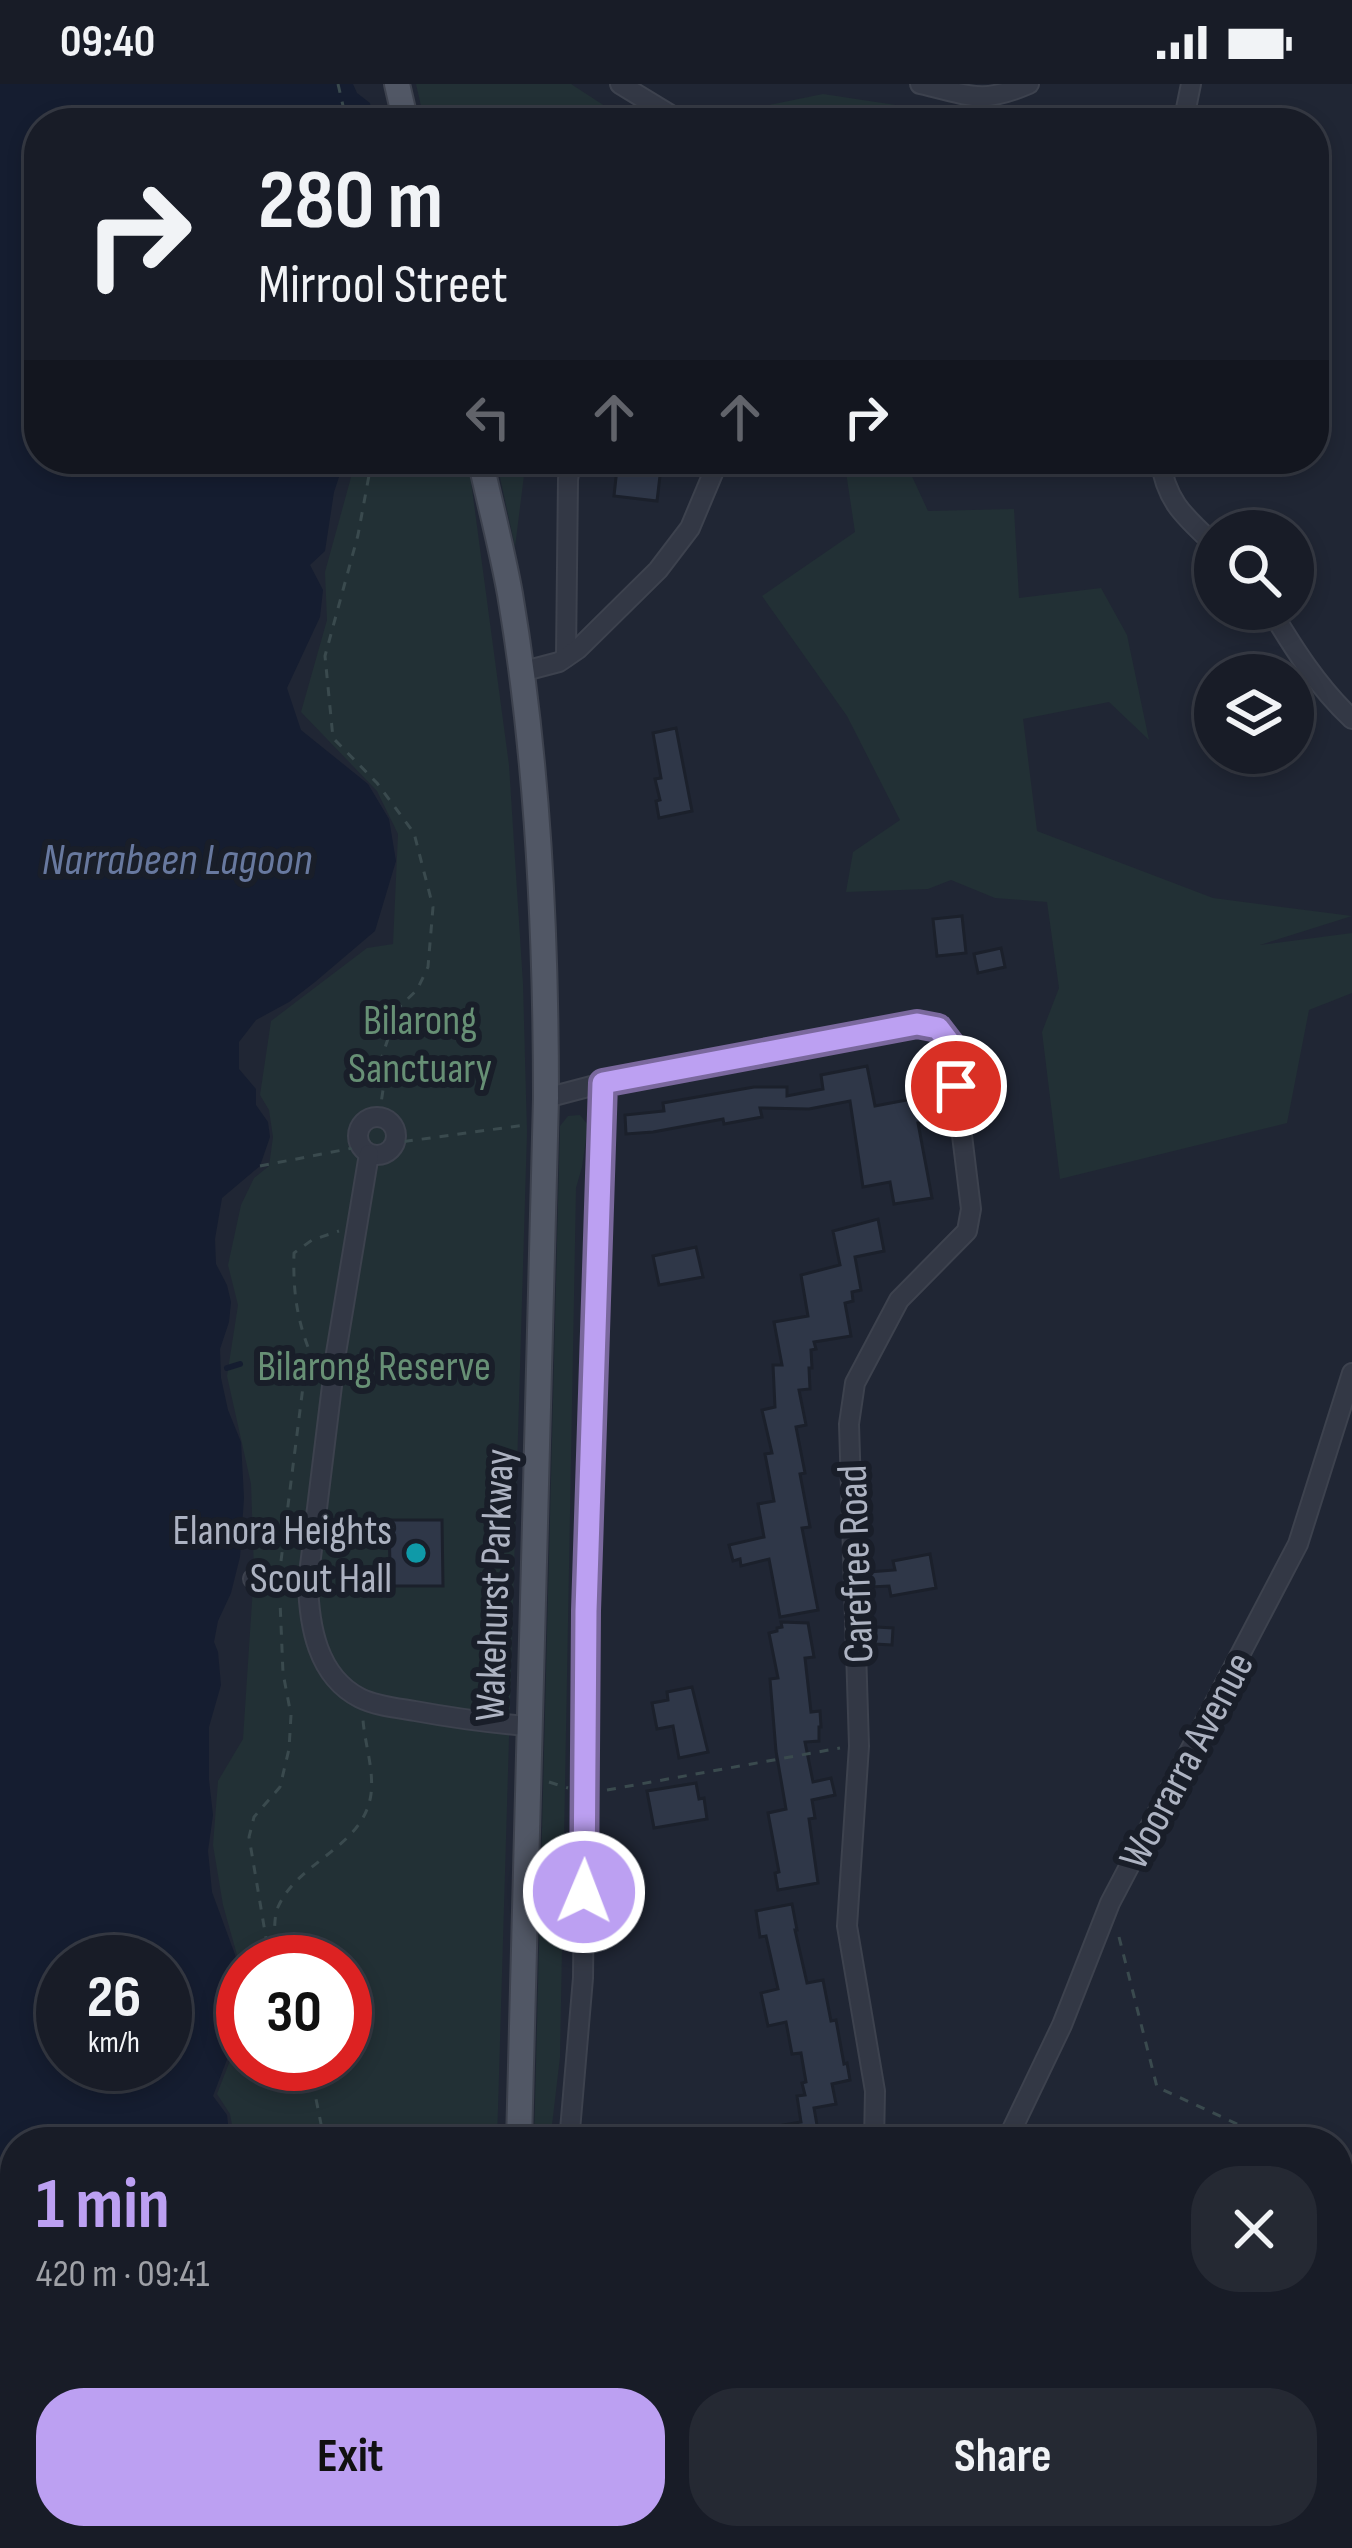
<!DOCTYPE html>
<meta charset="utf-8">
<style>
body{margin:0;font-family:"Sofia Sans Condensed",sans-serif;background:#252933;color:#f1f3f6;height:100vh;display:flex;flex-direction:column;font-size:45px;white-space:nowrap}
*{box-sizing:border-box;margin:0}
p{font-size:39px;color:#9fa1a7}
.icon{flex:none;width:66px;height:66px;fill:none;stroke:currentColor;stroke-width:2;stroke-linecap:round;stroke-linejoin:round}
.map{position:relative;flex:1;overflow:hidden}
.details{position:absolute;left:0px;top:2043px;width:1353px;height:423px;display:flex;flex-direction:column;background:#181c27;border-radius:48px 48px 0 0;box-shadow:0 6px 18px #0003,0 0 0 3px #363a44}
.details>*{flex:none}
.guide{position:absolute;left:24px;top:24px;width:1305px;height:366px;border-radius:48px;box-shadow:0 6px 18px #0003,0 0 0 3px #363a44;background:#181c27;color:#f1f3f6;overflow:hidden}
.controls{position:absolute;left:1194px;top:426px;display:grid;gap:24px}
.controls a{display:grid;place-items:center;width:120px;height:120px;border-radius:50%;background:#181c27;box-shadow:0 6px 18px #0003,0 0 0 3px #363a44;font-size:60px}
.speed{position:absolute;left:36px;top:1851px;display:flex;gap:24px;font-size:60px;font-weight:700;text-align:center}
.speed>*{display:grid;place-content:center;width:156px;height:156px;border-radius:50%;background:#181c27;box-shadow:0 6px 18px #0003,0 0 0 3px #363a44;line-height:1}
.speed small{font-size:30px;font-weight:400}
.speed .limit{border:18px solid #d22;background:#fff;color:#111}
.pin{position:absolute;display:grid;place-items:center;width:102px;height:102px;color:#fff;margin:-51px;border:6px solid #fff;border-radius:50%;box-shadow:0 3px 12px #0007}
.me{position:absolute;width:132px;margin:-66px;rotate:1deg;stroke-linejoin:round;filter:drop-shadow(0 0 9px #0008)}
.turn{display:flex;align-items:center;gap:42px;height:252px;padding:0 36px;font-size:54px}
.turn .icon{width:156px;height:156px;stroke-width:2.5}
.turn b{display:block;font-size:84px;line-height:102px}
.lanes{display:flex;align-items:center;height:114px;padding:0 36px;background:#0003;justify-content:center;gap:60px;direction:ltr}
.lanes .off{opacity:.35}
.round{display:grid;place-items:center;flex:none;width:126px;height:126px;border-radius:48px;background:#252933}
.summary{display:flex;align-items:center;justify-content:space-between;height:204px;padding:0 36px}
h1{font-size:72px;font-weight:700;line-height:90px;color:#bca0f2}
.action{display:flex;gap:24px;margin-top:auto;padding:24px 36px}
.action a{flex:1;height:138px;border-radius:48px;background:#bca0f2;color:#111;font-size:48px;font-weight:700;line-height:138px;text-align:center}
.action a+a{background:#252933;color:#f1f3f6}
.status{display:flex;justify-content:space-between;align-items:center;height:84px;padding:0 60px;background:#181c27;direction:ltr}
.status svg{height:33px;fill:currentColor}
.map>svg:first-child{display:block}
.green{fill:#223035;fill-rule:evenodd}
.water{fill:#151d30;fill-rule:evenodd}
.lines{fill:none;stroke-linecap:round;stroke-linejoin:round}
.stream{stroke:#151d30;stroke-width:6}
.building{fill:#2f3748;stroke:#1b202b;stroke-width:3}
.minor-casing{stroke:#3d424e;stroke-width:22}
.major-casing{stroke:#3d424e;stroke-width:28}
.path{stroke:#3a4a4e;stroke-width:3;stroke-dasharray:9 9;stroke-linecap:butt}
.minor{stroke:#333845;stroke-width:18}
.major{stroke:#515765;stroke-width:24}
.route-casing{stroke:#7a689d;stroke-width:30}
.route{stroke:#bca0f2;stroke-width:21}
.culture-dot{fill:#0f9aa8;stroke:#191e29;stroke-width:4.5}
.labels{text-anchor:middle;stroke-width:12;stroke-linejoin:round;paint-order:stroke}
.park-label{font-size:42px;fill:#679075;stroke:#191e29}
.poi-label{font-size:42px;fill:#adb3c2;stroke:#191e29;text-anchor:end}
.street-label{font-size:42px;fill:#adb3c2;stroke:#191e29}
.water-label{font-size:45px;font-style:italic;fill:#68799f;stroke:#191e29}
</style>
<div class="status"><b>09:40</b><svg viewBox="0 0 49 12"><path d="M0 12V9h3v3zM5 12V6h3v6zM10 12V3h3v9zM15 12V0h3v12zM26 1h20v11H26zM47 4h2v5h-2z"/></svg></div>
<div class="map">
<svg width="1352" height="2464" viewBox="0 0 1352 2464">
<rect width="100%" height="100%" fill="#202634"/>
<g class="green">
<path d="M416,0H571L631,39H425Z"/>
<path d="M823,10L909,23L955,39H756L757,32L769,21Z"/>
<path d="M356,375H468L509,681L523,900L527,1048L497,2058H235L230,2030L217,2010L233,1969L239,1878L223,1821L213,1761L218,1697L243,1655L254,1487L251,1400L227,1292L238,1221L228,1181L241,1121L254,1094L269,1082L273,1053L269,1026L260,1011L271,937L367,864L393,860L398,750L377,707L301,628L327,536L325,488ZM243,1878H345V1980H243Z"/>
<path d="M496,375H526L515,463Z"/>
<path d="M844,375H904L928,427L1014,425L1019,514L1101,504L1127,551L1149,656L1109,618L1023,635L1037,747L1213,814L1352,832L1260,861L1352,849V909L1309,926L1287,1039L1060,1095L1042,948L1059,904L1047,818L995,814L951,796L928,805L846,808L853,768L900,736L847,632L762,512L855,448Z"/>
<path d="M580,1031L588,1041L582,1083L576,1104L560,1973L550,2058H534L560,1042L568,1032Z"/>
<path d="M250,2451H486L488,2464H252Z"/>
<path d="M556,2451H608L610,2464H557Z"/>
</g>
<path class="water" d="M0,0H353L357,9L370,19L373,39H39V375H345L334,408L325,467L310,481L323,506L320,533L287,604L301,646L368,700L389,735L396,777L375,847L315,898L289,918L256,936L239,958V985L256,1005V1021L268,1038L270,1053L260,1082L222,1114L215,1155L216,1180L227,1201L231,1218L229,1238L220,1265L221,1294L228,1326L241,1358L244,1414L240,1473L231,1509L218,1537L214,1558L218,1568L221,1601L209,1643V1696L213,1731L208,1767L212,1808L237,1876L231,1965L213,2012L227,2031L230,2058H15V2451H233L236,2464H0ZM63,1878H165V1980H63Z"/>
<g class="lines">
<path class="stream" d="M227,1284L240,1280"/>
</g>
<g class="building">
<path d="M618,375H662L657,417L614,412Z"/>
<path d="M676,644L692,727L659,734L656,717L660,716L655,695L661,694L653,649Z"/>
<path d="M962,832L966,869L937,872L933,835Z"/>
<path d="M1001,864L1005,883L978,889L974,870Z"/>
<path d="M867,982L875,1022L917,1014L921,1039H918L932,1114L894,1120L890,1098L863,1103L850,1017L809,1025L760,1024L762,1033L724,1040L723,1035L653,1048L626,1050L625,1031L664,1027L663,1019L754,1003H787V1012L823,1005L821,991Z"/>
<path d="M878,1135L884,1167L855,1173L861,1206L852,1208L853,1217L845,1219L851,1252L814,1258L816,1265L811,1266L812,1284H809L810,1305L799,1306L806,1341L796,1343L805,1389L800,1390L810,1443L802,1444L818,1526L780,1533L769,1475L741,1482L740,1475L733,1477L729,1461L764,1453L758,1420L774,1417L765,1370L772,1369L762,1326L775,1323L773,1281H782L774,1238L808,1232L801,1191L840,1181L833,1147Z"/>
<path d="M696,1163L703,1193L659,1201L653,1172Z"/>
<path d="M389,1436H442L443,1502H359L358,1483H390Z"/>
<path d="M930,1470L936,1504L891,1512L889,1502L870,1503L869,1488L895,1486L893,1477Z"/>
<path d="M781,1538L808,1539L814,1573L805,1574L811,1628L820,1627L821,1643H819V1657L805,1658L813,1698L831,1694L835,1711L812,1716L815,1734L809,1735L818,1799L778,1806L775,1789L779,1788L768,1729L786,1725L776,1667L770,1595L778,1594L769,1549L777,1547V1544L782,1543Z"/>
<path d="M876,1543L893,1544L892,1561L875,1560Z"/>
<path d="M692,1603L708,1668L679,1674L673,1642L657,1645L652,1619L668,1616L667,1608Z"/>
<path d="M696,1699L699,1715L704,1714L707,1735L654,1744L647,1707Z"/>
<path d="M792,1820L797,1846H795L807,1899L823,1896L831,1937L836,1936L844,1980L847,1979L850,1996L832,2000L836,2020L814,2024L820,2058H786L783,2041L801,2038L797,2012L805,2011L802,1999L806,1998L801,1969L792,1970L786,1938L768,1942L761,1909L778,1905L766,1852L760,1853L756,1827Z"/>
</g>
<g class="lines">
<defs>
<g id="minor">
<path d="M620,0L684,39"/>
<path d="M920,0C970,11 980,21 1029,0"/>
<path d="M1183,39L1191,0"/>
<path d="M1160,375C1166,418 1185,433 1215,461"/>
<path d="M1270,525C1294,565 1318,603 1352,635"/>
<path d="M566,573L568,395L572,375"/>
<path d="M521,588L559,578L578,565L658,486L690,444L719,375"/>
<path d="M546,1014L603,999L917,940L939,944L951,961L971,1125L967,1147L899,1216L855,1299L849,1340L859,1662L847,1842L875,2007L874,2058"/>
<circle cx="377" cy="1052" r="19"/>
<path d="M369,1070L336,1269L308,1498C309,1541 317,1592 360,1614C376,1622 397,1624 415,1627C453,1634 490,1639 528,1642"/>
<path d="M253,1495L308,1498"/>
<path d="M569,2058L583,1894L587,1527L603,999"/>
<path d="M1006,2058L1062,1941L1110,1819L1298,1460L1352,1289"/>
<path d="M1352,2132C1339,2175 1341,2203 1352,2246"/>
<path d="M816,2464L822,2451"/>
</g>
<g id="major">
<path d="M397,0L406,39"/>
<path d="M480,375C490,420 502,465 510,510C538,676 546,846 546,1014L519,2058"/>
<path d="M516,2451L518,2464"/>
</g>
</defs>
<use href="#minor" class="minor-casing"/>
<use href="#major" class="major-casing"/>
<g class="path">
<path d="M338,0L347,39"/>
<path d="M372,375L358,451L325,572L333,654L377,699L414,749L433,823L428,883L417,906L398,924L380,979L383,1006L379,1033"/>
<path d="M386,1060L525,1041"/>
<path d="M260,1082L353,1064"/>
<path d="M281,1477L308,1263C296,1231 293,1204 294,1169L312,1156L339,1147"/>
<path d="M549,1698L568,1704"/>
<path d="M607,1706L840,1664"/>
<path d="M1119,1853L1157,2003L1276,2058"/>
<path d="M273,1878L268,1866L249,1753L254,1733L280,1703L289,1665L291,1631L283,1589L280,1517"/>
<path d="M275,1878C276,1862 272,1837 278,1823C298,1777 364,1763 371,1710C374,1685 365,1661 363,1636"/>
<path d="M309,1980L322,2045L321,2058"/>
<path d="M1338,2086L1352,2093"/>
<path d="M307,2451L308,2464"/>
<path d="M543,2451L546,2464"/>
</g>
<use href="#minor" class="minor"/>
<use href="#major" class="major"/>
</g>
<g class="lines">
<defs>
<path id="route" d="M584,1808L586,1527L603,999L917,940L938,944L951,961L956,1002"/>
</defs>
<use href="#route" class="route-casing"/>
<use href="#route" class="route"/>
</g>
<circle class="culture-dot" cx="416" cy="1469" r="12"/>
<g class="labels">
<g class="park-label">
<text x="420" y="950">Bilarong<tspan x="420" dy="48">Sanctuary</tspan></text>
<text x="374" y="1296">Bilarong Reserve</text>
</g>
<g class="poi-label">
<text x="392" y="1460">Elanora Heights<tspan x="392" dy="48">Scout Hall</tspan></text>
</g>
<g class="street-label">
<text transform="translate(854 1480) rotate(-92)" y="15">Carefree Road</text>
<text transform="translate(493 1501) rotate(-88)" y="15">Wakehurst Parkway</text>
<text transform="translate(1185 1676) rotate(-62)" y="15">Woorarra Avenue</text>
</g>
<g class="water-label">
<text x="177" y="790">Narrabeen Lagoon</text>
</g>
</g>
</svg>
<div class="controls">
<a><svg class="icon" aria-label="search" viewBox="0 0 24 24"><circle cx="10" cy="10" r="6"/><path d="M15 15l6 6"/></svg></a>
<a><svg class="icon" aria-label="layers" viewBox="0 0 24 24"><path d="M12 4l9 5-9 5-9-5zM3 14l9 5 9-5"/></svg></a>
</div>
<div class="speed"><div>26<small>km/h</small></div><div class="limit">30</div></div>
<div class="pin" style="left:956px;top:1002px;background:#d93025"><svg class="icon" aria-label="arrive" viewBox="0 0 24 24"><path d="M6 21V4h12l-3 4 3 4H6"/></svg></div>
<svg class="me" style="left:584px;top:1808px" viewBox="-20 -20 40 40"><circle r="17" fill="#bca0f2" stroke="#fff" stroke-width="3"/><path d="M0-11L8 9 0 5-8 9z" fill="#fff"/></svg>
<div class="guide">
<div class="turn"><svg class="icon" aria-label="right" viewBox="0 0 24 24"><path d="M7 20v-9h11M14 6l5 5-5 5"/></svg><div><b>280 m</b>Mirrool Street</div></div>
<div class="lanes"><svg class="icon off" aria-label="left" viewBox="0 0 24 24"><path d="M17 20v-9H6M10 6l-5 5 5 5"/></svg><svg class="icon off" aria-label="ahead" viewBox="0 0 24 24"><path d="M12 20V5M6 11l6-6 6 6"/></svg><svg class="icon off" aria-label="ahead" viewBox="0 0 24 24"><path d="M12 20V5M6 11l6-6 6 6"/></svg><svg class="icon" aria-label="right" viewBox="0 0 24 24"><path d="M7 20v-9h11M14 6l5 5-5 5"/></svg></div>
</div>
<section class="details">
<div class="summary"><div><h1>1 min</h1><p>420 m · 09:41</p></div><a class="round"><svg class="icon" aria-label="close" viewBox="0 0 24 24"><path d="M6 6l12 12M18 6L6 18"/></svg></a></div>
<div class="action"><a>Exit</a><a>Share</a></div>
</section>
</div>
